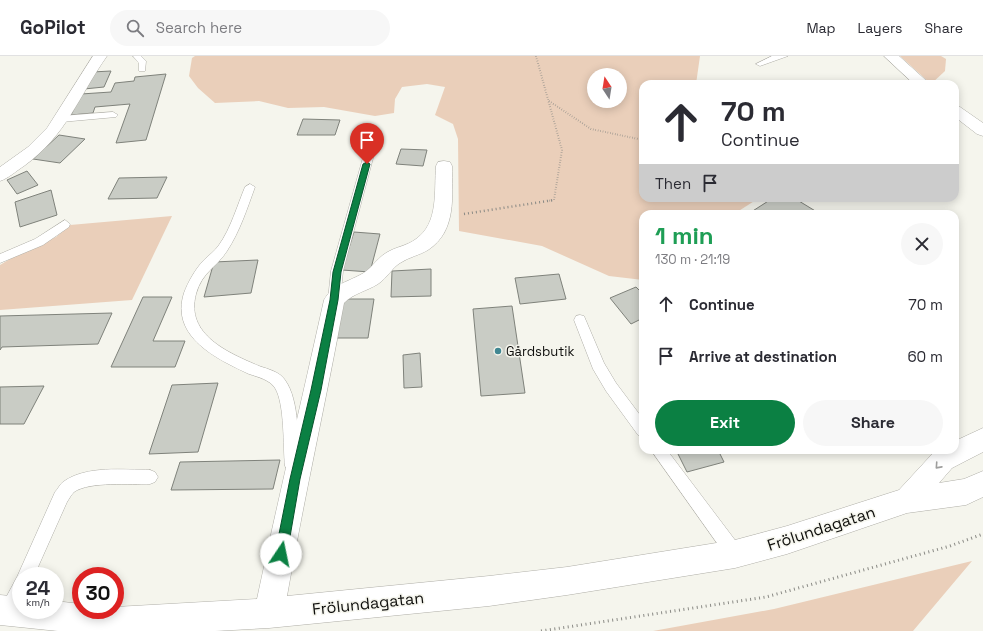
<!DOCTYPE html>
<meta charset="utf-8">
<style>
body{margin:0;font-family:"Space Grotesk",sans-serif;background:#f7f7f7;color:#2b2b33;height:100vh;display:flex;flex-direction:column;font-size:15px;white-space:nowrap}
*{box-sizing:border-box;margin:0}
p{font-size:13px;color:#7c7c81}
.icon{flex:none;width:22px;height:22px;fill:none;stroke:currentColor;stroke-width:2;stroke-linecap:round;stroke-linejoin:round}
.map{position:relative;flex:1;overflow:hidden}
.drawer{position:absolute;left:639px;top:154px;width:320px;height:244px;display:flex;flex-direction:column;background:#fff;border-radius:12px;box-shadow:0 2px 10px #0003}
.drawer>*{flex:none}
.banner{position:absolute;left:639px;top:24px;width:320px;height:122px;border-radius:12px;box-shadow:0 2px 10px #0003;background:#fff;color:#2b2b33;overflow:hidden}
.needle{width:26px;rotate:348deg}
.controls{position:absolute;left:587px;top:12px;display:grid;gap:8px}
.controls a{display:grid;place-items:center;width:40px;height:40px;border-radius:50%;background:#fff;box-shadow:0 2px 10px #0003;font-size:20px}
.speed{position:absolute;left:12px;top:511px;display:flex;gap:8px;font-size:20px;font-weight:700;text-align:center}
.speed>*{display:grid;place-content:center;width:52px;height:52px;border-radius:50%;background:#fff;box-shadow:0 2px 10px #0003;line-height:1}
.speed small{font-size:10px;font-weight:400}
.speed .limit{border:6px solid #d22;background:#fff;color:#111}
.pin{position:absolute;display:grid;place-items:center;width:34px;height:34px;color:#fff;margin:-41px -17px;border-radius:50% 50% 50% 0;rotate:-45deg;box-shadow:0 0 4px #0007}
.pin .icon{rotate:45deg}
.me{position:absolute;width:44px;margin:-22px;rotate:11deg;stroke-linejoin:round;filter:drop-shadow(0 0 3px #0008)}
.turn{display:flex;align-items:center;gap:14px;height:84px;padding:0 16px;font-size:18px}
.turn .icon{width:52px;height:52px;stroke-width:2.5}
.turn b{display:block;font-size:28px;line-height:34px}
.then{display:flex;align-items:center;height:38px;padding:0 16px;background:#0003;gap:8px;font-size:15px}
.round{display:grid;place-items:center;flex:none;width:42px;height:42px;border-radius:21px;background:#f7f7f7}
.summary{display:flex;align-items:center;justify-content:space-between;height:68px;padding:0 16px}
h1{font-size:24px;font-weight:700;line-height:30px;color:#1e9e55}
.action{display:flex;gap:8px;margin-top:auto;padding:8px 16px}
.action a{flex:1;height:46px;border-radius:24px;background:#0b8043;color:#fff;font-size:16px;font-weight:700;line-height:46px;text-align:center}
.action a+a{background:#f7f7f7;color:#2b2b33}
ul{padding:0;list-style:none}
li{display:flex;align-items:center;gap:12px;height:52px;padding:0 16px}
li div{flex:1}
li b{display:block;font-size:15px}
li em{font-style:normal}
header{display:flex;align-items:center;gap:24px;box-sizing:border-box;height:56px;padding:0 20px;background:#fff;border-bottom:1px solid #e1e1e2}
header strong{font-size:19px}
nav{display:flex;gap:22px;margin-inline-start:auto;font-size:14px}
.search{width:280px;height:36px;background:#f7f7f7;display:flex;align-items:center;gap:10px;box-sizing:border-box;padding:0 14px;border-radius:22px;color:#7c7c81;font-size:15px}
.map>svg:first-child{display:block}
.green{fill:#eacfba;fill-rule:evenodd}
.building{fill:#c9ccc5;stroke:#7f827b}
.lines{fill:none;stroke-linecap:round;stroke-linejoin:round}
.service-casing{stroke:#afaea7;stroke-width:1}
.minor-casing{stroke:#afaea7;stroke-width:1}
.path-far2{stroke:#8a8a85;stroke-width:2;stroke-dasharray:0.5 2;stroke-linecap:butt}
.path-far1{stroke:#8a8a85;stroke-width:2.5;stroke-dasharray:1 3;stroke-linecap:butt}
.path{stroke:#8a8a85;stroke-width:3;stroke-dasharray:1 3.5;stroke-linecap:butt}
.service{fill:#fff;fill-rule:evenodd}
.minor{fill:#fff;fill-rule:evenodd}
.oneway{stroke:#9f9f9e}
.route{fill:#0b8043;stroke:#07532c}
.poi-dot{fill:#418792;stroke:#f5f5ed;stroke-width:1.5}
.labels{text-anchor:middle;stroke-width:3;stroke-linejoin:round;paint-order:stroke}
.poi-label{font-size:13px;fill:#0e0e0c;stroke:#f5f5ed;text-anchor:start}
.near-street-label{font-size:16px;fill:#0e0e0c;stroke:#f5f5ed}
</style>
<header>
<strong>GoPilot</strong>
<div class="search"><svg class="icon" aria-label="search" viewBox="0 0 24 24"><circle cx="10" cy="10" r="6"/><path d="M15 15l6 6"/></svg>Search here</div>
<nav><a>Map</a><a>Layers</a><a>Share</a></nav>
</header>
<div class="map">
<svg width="983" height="575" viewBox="0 0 983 575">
<rect width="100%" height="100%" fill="#f5f5ed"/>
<g class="green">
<path d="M195,0H700L696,28H643V142H759L734,158H643V224L609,220L542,190L459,175L458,83L453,68L435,59L445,31L427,28L402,31L395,43L394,57L375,60L324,51L288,52L259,45L215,47L198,32L189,20L192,2ZM594,19H620V45H594Z"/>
<path d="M900,0H941L946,3L945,15L931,28Z"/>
<path d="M172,160L132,244L0,254V209L20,197L56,181L70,169Z"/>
<path d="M972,505L913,575H653L774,553Z"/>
</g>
<g class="building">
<path d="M111,15L104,31L84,33L92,16Z"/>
<path d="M166,18L146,84L116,87L130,48L95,51L93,57L71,59L81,38L111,36L115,27L134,25L135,21Z"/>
<path d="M303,63L340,64L335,79H297Z"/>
<path d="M59,79L85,83L60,107L33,103Z"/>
<path d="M401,93L427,94L423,110L396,108Z"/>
<path d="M27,115L38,129L17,138L7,124Z"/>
<path d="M167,121L157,142L108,143L119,122Z"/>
<path d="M51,134L57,159L20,171L15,146Z"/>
<path d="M773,142H794L817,156L814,158H748Z"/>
<path d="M354,176L380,178L370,216L342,214Z"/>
<path d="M258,204L251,237L204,241L214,206Z"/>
<path d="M431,213V240L391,241L392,215Z"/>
<path d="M559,218L566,243L520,248L515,222Z"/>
<path d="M636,231L643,238V262L631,268L610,242Z"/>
<path d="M143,241H172L153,285H185L175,311H111Z"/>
<path d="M342,243H374L368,282H333Z"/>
<path d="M512,250L525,337L481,340L473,253Z"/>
<path d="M112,257L98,288L2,291L0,294V260Z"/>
<path d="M420,297L422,331L404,332L403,299Z"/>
<path d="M218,327L198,396L149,398L172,329Z"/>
<path d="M44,330L24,368H0V331Z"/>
<path d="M676,394H718L724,406L687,416Z"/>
<path d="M280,404L273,433L171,434L180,406Z"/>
</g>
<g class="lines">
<defs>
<g id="service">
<path d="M133,0H141L146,5L145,15H139V7Z"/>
<path d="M772,0H788L760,10L756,8Z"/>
<path d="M113,56L118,59L116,61L61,66L56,63L61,60Z"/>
<path d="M371,71L376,74V91L343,215L340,244L338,247H330L328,244L331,215L366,91V74Z"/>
<path d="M250,128L255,131C247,153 240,175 227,195C217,211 202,216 196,238C185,279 229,297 259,310C268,313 280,316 285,324C300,345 297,385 301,410L298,415L293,417L288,415L285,410C283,391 285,348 275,332C270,324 258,321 249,318C217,303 170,281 184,237C188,226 196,212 204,204C209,199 215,195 219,189C231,172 237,150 245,131Z"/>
<path d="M65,164L70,168L69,171L43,189L0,207V198L35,183Z"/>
<path d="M580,259L584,260L604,307L616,327L643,363V381L638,379L606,335L593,313L574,264L576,260Z"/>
<path d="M651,394H667L741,492L743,498L741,504L735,506L729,504Z"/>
<path d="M150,414L155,416L158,421L155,426L150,428C131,429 90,425 74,436C71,439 69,443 67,446L34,520H21V547L14,561L8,564L2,561L0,553L2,549L17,521L55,436C58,433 60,428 63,426C86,409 124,414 150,414Z"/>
</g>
<g id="minor">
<path d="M93,0H107C78,41 67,79 24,110C16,115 9,122 0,125V111L28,91L47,72Z"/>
<path d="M884,0H899L930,28H914Z"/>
<path d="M955,49L960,51L983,67V80L977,78L955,61Z"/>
<path d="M444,105L450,106L452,110C452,140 457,175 428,194C420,199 409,201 400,207C392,212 387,222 378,228C367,235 354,237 344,247C326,345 304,442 287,540L489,520L567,511L735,484L787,470L899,434L934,396L955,394V385L983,372V396L952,412L939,427L964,423L983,415V441L966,449L907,457L787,498L735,512L567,539L489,550L269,572L215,575H58L0,569V539L21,541V554H55V545L81,548V554H115V551L257,543C278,443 302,344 324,244C332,229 347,226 360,219C371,214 376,203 386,197C395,191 407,190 416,183C439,167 434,135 436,110L438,106Z"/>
</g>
</defs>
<use href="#service" class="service-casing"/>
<use href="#minor" class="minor-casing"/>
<g class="path-far2">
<path d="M536,0L562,94L554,144L547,145"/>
<path d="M549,45L591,73L643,84"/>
</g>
<path class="path-far1" d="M464,158L554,144"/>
<path class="path" d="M541,575L766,541L950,490L983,478"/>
<use href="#service" class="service"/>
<use href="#minor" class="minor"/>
</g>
<defs><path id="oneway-chevron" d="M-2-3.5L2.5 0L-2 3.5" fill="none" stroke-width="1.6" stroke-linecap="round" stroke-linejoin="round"/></defs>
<use class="oneway" href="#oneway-chevron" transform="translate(938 410) rotate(132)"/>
<path class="route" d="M367,106L370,108L341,216L338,244L321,334L300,423L287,498L285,502L281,504L277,502L275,498L290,423L311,334L330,244L333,216L363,108Z"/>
<circle class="poi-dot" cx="498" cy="295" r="4"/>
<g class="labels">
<g class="poi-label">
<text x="506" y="300">Gårdsbutik</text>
</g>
<g class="near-street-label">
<text transform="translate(821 472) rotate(-18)" y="6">Frölundagatan</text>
<text transform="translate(368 547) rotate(-6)" y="6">Frölundagatan</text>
</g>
</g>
</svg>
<div class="controls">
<a><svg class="needle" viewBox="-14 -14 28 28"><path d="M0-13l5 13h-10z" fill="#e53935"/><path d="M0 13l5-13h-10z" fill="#7c7c81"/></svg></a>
</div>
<div class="speed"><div>24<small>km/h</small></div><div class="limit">30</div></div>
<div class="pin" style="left:367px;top:108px;background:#d93025"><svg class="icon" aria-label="arrive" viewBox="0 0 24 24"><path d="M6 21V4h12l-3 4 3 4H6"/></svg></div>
<svg class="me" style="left:281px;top:498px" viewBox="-20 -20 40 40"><circle r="19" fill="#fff"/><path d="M0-13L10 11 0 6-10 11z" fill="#0b8043"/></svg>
<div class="banner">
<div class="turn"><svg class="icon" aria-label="ahead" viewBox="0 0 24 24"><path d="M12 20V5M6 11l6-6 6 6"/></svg><div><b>70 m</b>Continue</div></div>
<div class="then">Then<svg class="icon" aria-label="arrive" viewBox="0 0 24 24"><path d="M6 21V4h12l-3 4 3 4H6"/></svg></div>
</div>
<section class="drawer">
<div class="summary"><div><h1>1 min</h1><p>130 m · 21:19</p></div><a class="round"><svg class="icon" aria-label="close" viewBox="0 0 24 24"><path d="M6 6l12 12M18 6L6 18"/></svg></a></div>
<ul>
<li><svg class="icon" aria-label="ahead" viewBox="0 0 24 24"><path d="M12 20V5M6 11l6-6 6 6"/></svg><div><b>Continue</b></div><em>70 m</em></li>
<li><svg class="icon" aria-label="arrive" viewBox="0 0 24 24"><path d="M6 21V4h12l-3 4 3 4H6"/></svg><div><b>Arrive at destination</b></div><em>60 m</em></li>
</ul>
<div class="action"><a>Exit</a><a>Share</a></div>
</section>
</div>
